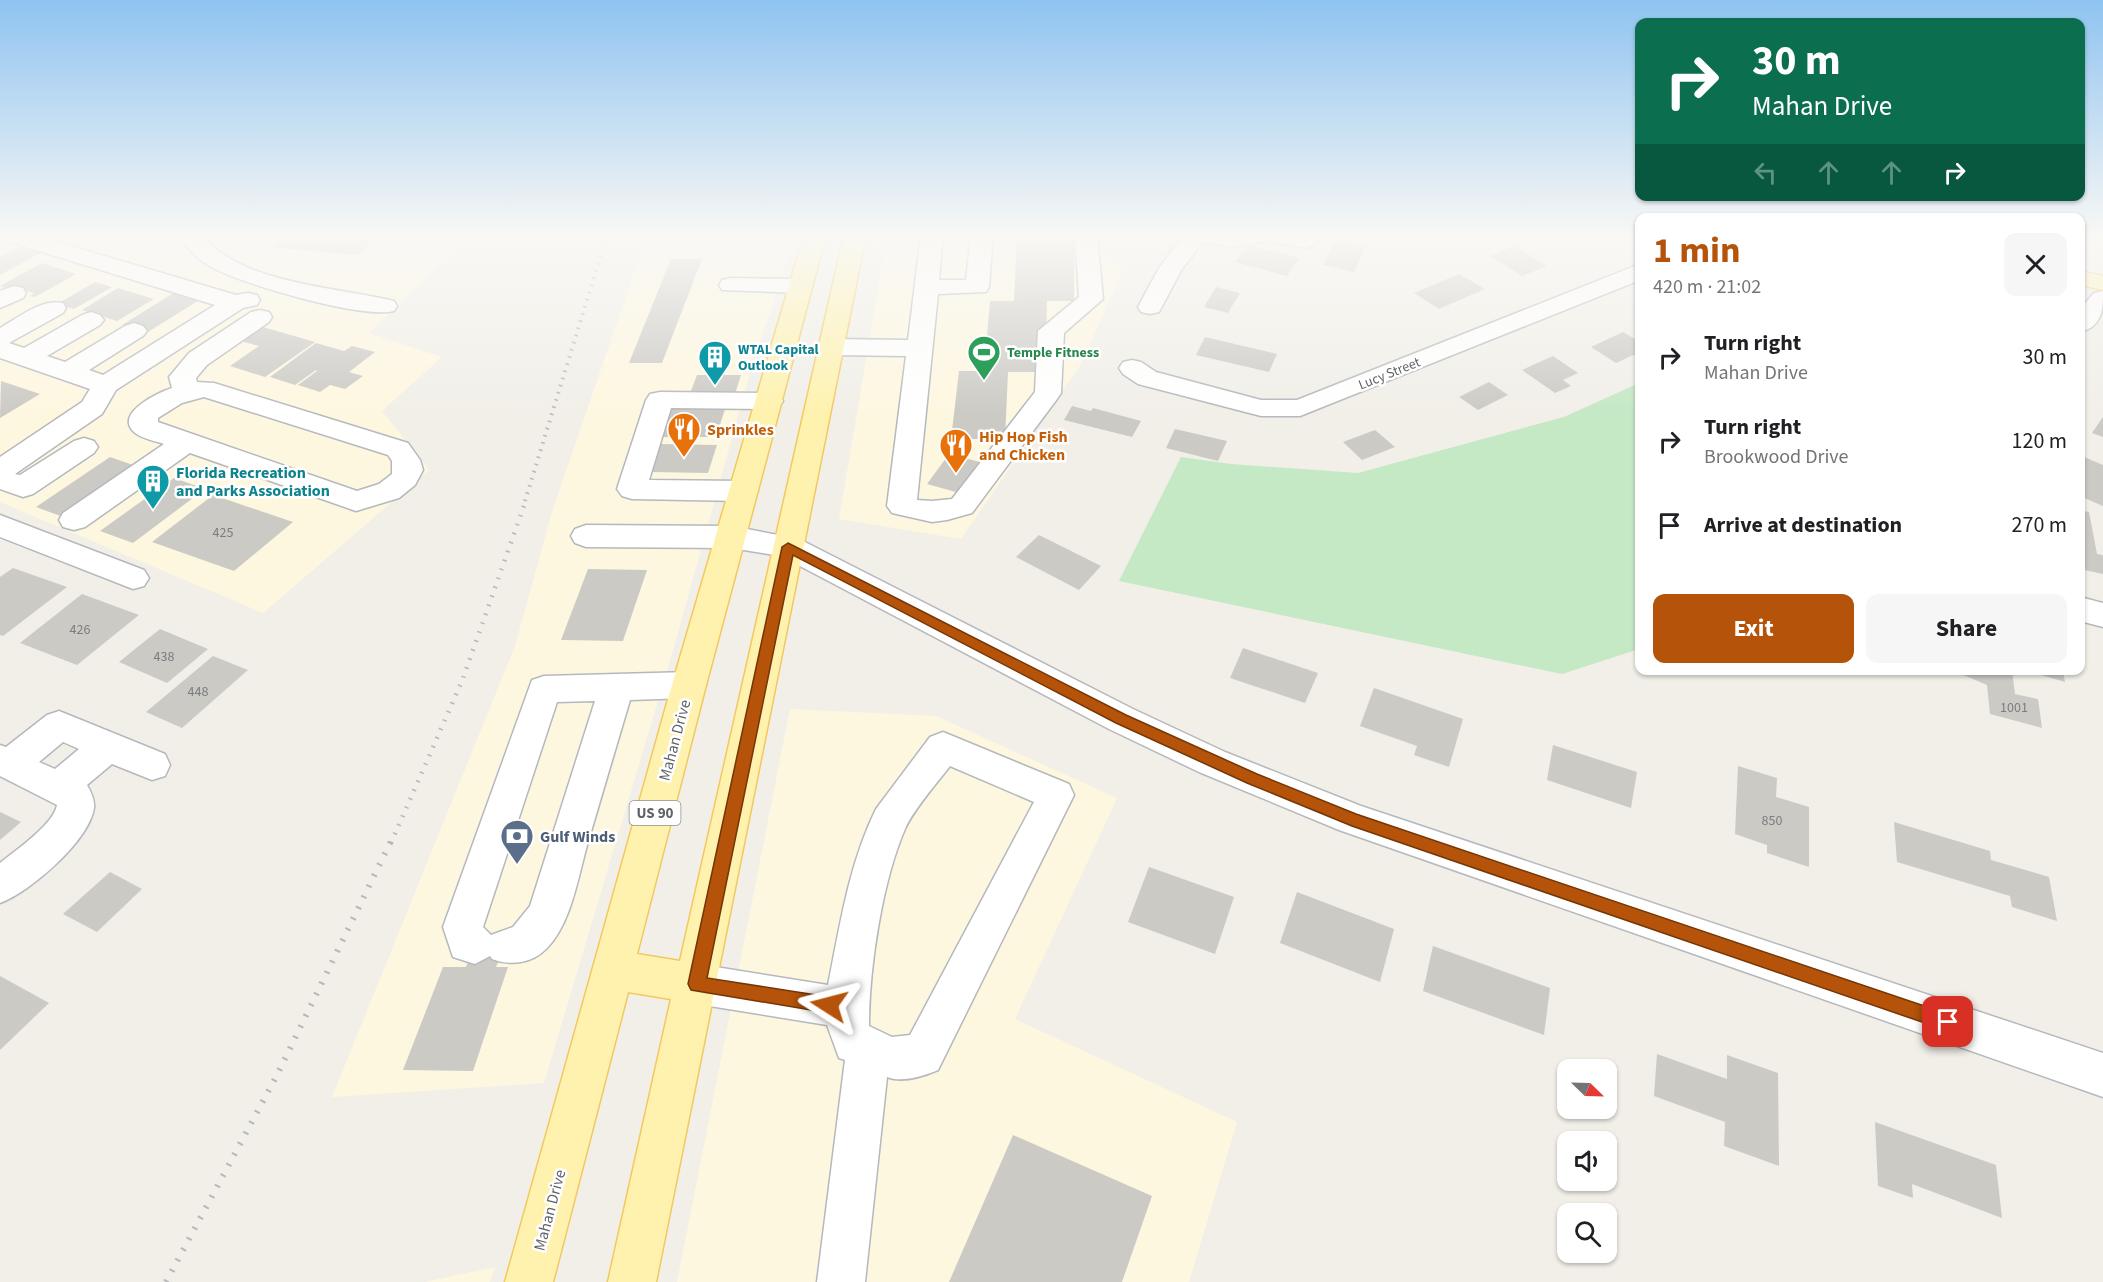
<!DOCTYPE html>
<meta charset="utf-8">
<style>
body{margin:0;font-family:"Source Sans 3",sans-serif;background:#f6f6f6;color:#202124;height:100vh;display:flex;flex-direction:column;font-size:22px;white-space:nowrap}
*{box-sizing:border-box;margin:0}
p{font-size:20px;color:#757577}
.icon{flex:none;width:33px;height:33px;fill:none;stroke:currentColor;stroke-width:2;stroke-linecap:round;stroke-linejoin:round}
.map{position:relative;flex:1;overflow:hidden}
.side{position:absolute;left:1635px;top:213px;width:450px;height:462px;display:flex;flex-direction:column;background:#fff;border-radius:12px;box-shadow:0 2px 4px #0004}
.side>*{flex:none}
.top-card{position:absolute;left:1635px;top:18px;width:450px;height:183px;border-radius:12px;box-shadow:0 2px 4px #0004;background:#0b6e4f;color:#fff;overflow:hidden}
.needle{width:39px;rotate:113deg}
.fabs{position:absolute;left:1557px;top:1059px;display:grid;gap:12px}
.fabs a{display:grid;place-items:center;width:60px;height:60px;border-radius:12px;background:#fff;box-shadow:0 2px 4px #0004;font-size:30px}
.pin{position:absolute;display:grid;place-items:center;width:51px;height:51px;color:#fff;margin:-26px;border-radius:12px;box-shadow:0 3px 9px #0006}
.me{position:absolute;width:66px;margin:-33px;rotate:279deg;stroke-linejoin:round;filter:drop-shadow(0 0 4px #0008)}
.turn{display:flex;align-items:center;gap:21px;height:126px;padding:0 18px;font-size:27px}
.turn .icon{width:78px;height:78px;stroke-width:2.5}
.turn b{display:block;font-size:42px;line-height:51px}
.lanes{display:flex;align-items:center;height:57px;padding:0 18px;background:#0003;justify-content:center;gap:30px;direction:ltr}
.lanes .off{opacity:.35}
.round{display:grid;place-items:center;flex:none;width:63px;height:63px;border-radius:12px;background:#f6f6f6}
.summary{display:flex;align-items:center;justify-content:space-between;height:102px;padding:0 18px}
h1{font-size:36px;font-weight:700;line-height:45px;color:#b45309}
.primary-button{display:flex;gap:12px;margin-top:auto;padding:12px 18px}
.primary-button a{flex:1;height:69px;border-radius:12px;background:#b45309;color:#fff;font-size:24px;font-weight:700;line-height:69px;text-align:center}
.primary-button a+a{background:#f6f6f6;color:#202124}
ul{padding:0;list-style:none}
li{display:flex;align-items:center;gap:18px;height:84px;padding:0 18px}
li div{flex:1}
li b{display:block;font-size:22px}
li em{font-style:normal}
.map>svg:first-child{display:block}
.commercial{fill:#fef7e0}
.green{fill:#c5e8c5}
.building{fill:#cccac5}
.lines{fill:none;stroke-linecap:round;stroke-linejoin:round}
.minor-casing{stroke:#b5b8bc;stroke-width:3}
.major-casing{stroke:#f2c960;stroke-width:3}
.minor{fill:#fff;fill-rule:evenodd}
.major{fill:#fff2af;fill-rule:evenodd}
.rail-far2{stroke:#b6b7b8;stroke-width:4;stroke-dasharray:1.5 6;stroke-linecap:butt}
.rail-far1{stroke:#b6b7b8;stroke-width:4.5;stroke-dasharray:1.5 8;stroke-linecap:butt}
.rail{stroke:#b6b7b8;stroke-width:6;stroke-dasharray:2 10;stroke-linecap:butt}
.route{fill:#b45309;stroke:#753606;stroke-width:1.5}
.labels{text-anchor:middle;stroke-width:5;stroke-linejoin:round;paint-order:stroke}
.far-culture-label{font-size:14px;font-weight:bold;fill:#0d838f;stroke:#fff;text-anchor:start}
.far-leisure-label{font-size:14px;font-weight:bold;fill:#27864d;stroke:#fff;text-anchor:start}
.far-street-label{font-size:14px;fill:#5f6368;stroke:#fff}
.number-label{font-size:14px;fill:#7a7d7f}
.shield{fill:#fff;stroke:#8f9295;stroke-width:1.5}
.shield-label{font-size:15px;font-weight:bold;fill:#5f6368}
.food-label{font-size:16px;font-weight:bold;fill:#c56008;stroke:#fff;text-anchor:start}
.culture-label{font-size:16px;font-weight:bold;fill:#0d838f;stroke:#fff;text-anchor:start}
.street-label{font-size:16px;fill:#5f6368;stroke:#fff}
.service-label{font-size:16px;font-weight:bold;fill:#4e5e75;stroke:#fff;text-anchor:start}
</style>
<div class="map">
<svg width="2103" height="1282" viewBox="0 0 2103 1282">
<rect width="100%" height="100%" fill="#f1efe8"/>
<g class="commercial">
<path d="M0,235H479L442,263L369,333L442,357L382,411L429,470L263,613L0,502Z"/>
<path d="M647,235H796L751,369L674,647L544,1083L332,1097L515,646L553,509Z"/>
<path d="M887,235H1098L1103,254L1123,270L1083,361L961,539L839,519Z"/>
<path d="M790,709L936,716L1117,798L1015,1019L1237,1122L1189,1282H677Z"/>
<path d="M495,1267L490,1282H425Z"/>
</g>
<path class="green" d="M1639,383V649L1562,674L1119,581L1181,457L1231,464L1358,473L1564,417Z"/>
<g class="building">
<path d="M284,235H436L429,241L377,236L357,255L270,247Z"/>
<path d="M673,235H705L703,239H671Z"/>
<path d="M1017,235H1074V301H1047L1045,372H1008L1005,439H951L959,371H984L990,301H1014Z"/>
<path d="M1336,240L1366,246L1354,272L1323,265Z"/>
<path d="M1248,245L1299,258L1287,276L1235,262Z"/>
<path d="M21,246L42,252L0,275V257Z"/>
<path d="M1515,246L1547,266L1522,276L1490,256Z"/>
<path d="M671,259H702L662,363H629Z"/>
<path d="M42,263L76,274L35,297L30,296L34,293L10,286L5,288L0,286Z"/>
<path d="M1459,274L1485,289L1439,309L1414,293Z"/>
<path d="M95,282L112,287L74,309L57,304Z"/>
<path d="M1216,287L1240,293L1228,313L1204,307Z"/>
<path d="M118,288L154,299L117,321L82,310Z"/>
<path d="M175,292L201,299L148,332L122,325Z"/>
<path d="M263,327L315,342L265,377L230,366L259,346L241,341Z"/>
<path d="M1623,332L1640,342V352L1616,363L1591,347Z"/>
<path d="M1205,337L1277,354L1269,372L1196,355Z"/>
<path d="M316,343L344,351L352,346L375,352L349,372L363,376L345,389L330,385L320,392L298,385L317,371L316,370L295,385L270,377Z"/>
<path d="M1553,356L1578,373L1563,380L1571,386L1555,393L1522,370Z"/>
<path d="M697,375H741L734,397L689,396Z"/>
<path d="M1,381L40,394L0,418Z"/>
<path d="M1489,382L1508,395L1478,410L1459,397Z"/>
<path d="M1072,406L1091,411L1093,408L1141,421L1132,437L1064,420Z"/>
<path d="M672,409H725L716,437H661Z"/>
<path d="M2103,417V437L2092,433Z"/>
<path d="M1175,429L1227,441L1218,461L1166,448Z"/>
<path d="M1375,430L1395,447L1362,460L1343,442Z"/>
<path d="M661,444L717,445L708,473L651,472Z"/>
<path d="M949,454L984,463L963,494L927,484Z"/>
<path d="M110,457L136,466L63,517L36,507Z"/>
<path d="M2084,457L2103,465V506L2080,496V461Z"/>
<path d="M174,478L205,489L133,543L100,531Z"/>
<path d="M213,495L293,522L234,571L152,542Z"/>
<path d="M2080,510L2089,512L2097,554L2103,555V574L2080,569Z"/>
<path d="M1039,535L1101,566L1079,590L1016,557Z"/>
<path d="M13,568L67,587L3,636L0,635V577Z"/>
<path d="M588,569L647,570L623,641L561,640Z"/>
<path d="M82,594L139,615L77,665L20,643Z"/>
<path d="M160,629L208,649L167,683L119,662Z"/>
<path d="M1243,648L1318,673L1305,703L1230,678Z"/>
<path d="M213,656L248,670L182,728L146,712Z"/>
<path d="M2012,670L2015,694L2038,699L2042,728L1990,714L1987,685L1954,671Z"/>
<path d="M2031,670H2063L2065,682L2031,672Z"/>
<path d="M1374,688L1463,719L1449,767L1414,755L1417,746L1360,726Z"/>
<path d="M1553,745L1637,772L1631,808L1547,780Z"/>
<path d="M1738,766L1777,778L1776,797L1809,807V867L1767,853V845L1735,834Z"/>
<path d="M0,812L21,822L0,840Z"/>
<path d="M1894,822L1990,851L1991,860L2049,877L2057,921L2012,907L2010,896L1897,862Z"/>
<path d="M1149,867L1234,897L1215,954L1128,922Z"/>
<path d="M110,872L142,889L97,932L63,914Z"/>
<path d="M1297,892L1394,929L1380,982L1280,943Z"/>
<path d="M476,942L506,943L496,967H508L473,1071L403,1070L443,967H466Z"/>
<path d="M1433,946L1550,988L1544,1035L1423,991Z"/>
<path d="M0,976L49,1003L0,1050Z"/>
<path d="M1657,1054L1727,1079V1055L1778,1073L1779,1166L1724,1146L1725,1122L1654,1096Z"/>
<path d="M1875,1122L1996,1165L2002,1218L1912,1184L1913,1198L1878,1186Z"/>
<path d="M1013,1135L1152,1196L1122,1282H949Z"/>
</g>
<g class="lines">
<defs>
<g id="minor">
<path d="M0,235H34L236,295L248,293L257,295L260,300L257,305L243,308L116,390L102,414L15,474L20,475L74,441L84,438L94,441L98,447L94,453L33,494L23,497L0,489V457L82,402L90,389L0,358V328C18,318 42,298 63,303L66,308L63,313L9,343L24,348L82,315L91,312L100,315L104,320L100,325L47,356L65,362L125,326L134,323L143,326L147,331L143,336L89,370L103,375L215,305L3,240Z"/>
<path d="M179,235H202C240,284 337,287 394,301L397,306L394,311C362,319 246,285 215,269C199,261 187,249 179,235Z"/>
<path d="M921,235H943L939,280H966L971,235H993L989,287L986,292L938,294L917,500L932,501L952,499L1035,392L1038,331L1079,297L1075,235H1097L1103,299L1064,333L1061,393L1057,399L972,513L947,520L932,522L892,513L887,506L906,356L831,355L822,352L818,347L822,342L831,339L908,340Z"/>
<path d="M1184,235H1307L1313,236L1317,241L1313,246L1305,248L1268,241L1232,247L1203,242L1182,269L1159,312L1150,314L1141,312L1138,307L1159,268Z"/>
<path d="M1640,264V280L1300,416H1261L1138,384L1123,374L1119,368L1123,362L1132,360L1141,362L1156,372L1261,400H1297Z"/>
<path d="M731,278L800,279L809,281L812,286L809,291L800,293L722,290L719,285L722,280Z"/>
<path d="M14,286L23,288L26,293L23,298L0,308V291Z"/>
<path d="M2103,291C2103,310 2102,327 2080,332V309L2094,293Z"/>
<path d="M260,310L269,312L272,317L269,322L207,365L196,378L197,382L214,383L408,443L420,460L423,470L415,485L399,498L356,511L190,453L85,527L74,530L63,527L59,520L63,513L164,444C155,441 139,438 133,431C115,412 160,392 172,388L169,377L189,353L251,312ZM204,397L388,455L392,461V474L379,484L357,491L158,422V418L182,403Z"/>
<path d="M660,392L769,393L779,395L783,401L779,407L769,409L671,408L649,480L743,481L753,484L758,491L753,498L743,501L632,499L622,496L617,489L646,400L650,394Z"/>
<path d="M0,515L144,570L149,578L144,586L133,589L0,537Z"/>
<path d="M586,525L731,526L799,539L1133,709L1225,752L1361,806L2103,1053V1097L1339,830L1199,772L1109,729L781,556L731,548L586,547L575,543L571,536L575,529Z"/>
<path d="M2080,597L2103,603V627L2080,621Z"/>
<path d="M689,672L701,676L706,685L701,694L689,698L630,700C616,747 602,794 588,842C578,876 572,922 547,948C532,964 510,966 492,959L490,956L475,964L453,957L443,927L532,680L544,676ZM595,701L530,906L513,927L491,935L483,927L557,702Z"/>
<path d="M59,711L165,754L170,765L165,776L152,780L112,764L87,785C91,792 95,800 94,808C89,841 30,892 0,903V863C15,851 54,824 57,805L0,776V745L6,747L47,715ZM63,742L79,749L55,769L39,762Z"/>
<path d="M943,732L1069,784L1074,795L938,1070C924,1076 902,1083 887,1077L865,1282H817L845,1060L839,1058L827,1025L697,1004L682,998L676,984L682,970L697,964L828,985C840,925 849,864 876,809L930,737ZM950,766L1034,802L910,1035L892,1037L869,1026C869,969 882,882 905,829C913,810 937,783 950,766Z"/>
</g>
<g id="major">
<path d="M804,235H826L706,685L637,954L680,961L844,235H866L656,1282H608L671,999L628,992L553,1282H505L672,685Z"/>
<path d="M2080,271L2103,276V290L2080,285Z"/>
</g>
</defs>
<use href="#minor" class="minor-casing"/>
<use href="#major" class="major-casing"/>
<use href="#minor" class="minor"/>
<use href="#major" class="major"/>
<path class="rail-far2" d="M525,501L607,235"/>
<path class="rail-far1" d="M391,843L462,681L526,500"/>
<path class="rail" d="M166,1282L277,1075L391,841"/>
</g>
<linearGradient id="sky" x2="0" y2="1"><stop stop-color="#8fc3f1"/><stop offset="0.57" stop-color="#f9f8f5"/><stop offset="1" stop-color="#f9f8f5" stop-opacity="0"/></linearGradient>
<rect width="2103" height="414" fill="url(#sky)"/>
<path class="route" d="M788,543L1126,715L1257,774L1356,814L1948,1014L1955,1016L1957,1022L1955,1028L1948,1031L1352,826L1247,783L1116,723L793,555L707,978L829,997L835,999L837,1005L835,1011L829,1013L691,990L688,984L782,547Z"/>
<defs>
<symbol id="stadium-pin" viewBox="-11 -11 22 30"><path d="M0 17L-7.5 6A9.5 9.5 0 1 1 7.5 6Z" fill="#2e9e5b" stroke="#fff"/><path d="M0-5a6.5 5 0 1 0 0 10a6.5 5 0 1 0 0-10ZM-3.5-1.8h7v3.6h-7Z" fill="#fff"/></symbol>
<symbol id="building-pin" viewBox="-11 -11 22 30"><path d="M0 17L-7.5 6A9.5 9.5 0 1 1 7.5 6Z" fill="#0f9aa8" stroke="#fff"/><path d="M-4-6H4V6H1V3H-1V6H-4ZM-2.5-4.3h1.7v1.8h-1.7ZM.8-4.3h1.7v1.8H.8ZM-2.5-1h1.7V.8h-1.7ZM.8-1h1.7V.8H.8Z" fill="#fff"/></symbol>
<symbol id="restaurant-pin" viewBox="-11 -11 22 30"><path d="M0 17L-7.5 6A9.5 9.5 0 1 1 7.5 6Z" fill="#e8710a" stroke="#fff"/><path d="M-5-6h1v4h1v-4h1v4h1v-4h1v5L-1.5 .5V6h-2V.5L-5-1ZM5-6V6H3V1.5H1.5Q1.5-4 5-6Z" fill="#fff"/></symbol>
<symbol id="bank-pin" viewBox="-11 -11 22 30"><path d="M0 17L-7.5 6A9.5 9.5 0 1 1 7.5 6Z" fill="#5c6f8a" stroke="#fff"/><path d="M-6-4H6V4H-6ZM0-2.3a2.3 2.3 0 1 0 0 4.6a2.3 2.3 0 1 0 0-4.6Z" fill="#fff"/></symbol>
</defs>
<g fill-rule="evenodd">
<use href="#stadium-pin" x="965" y="333" width="38" height="52"/>
<use href="#building-pin" x="696" y="338" width="38" height="52"/>
<use href="#restaurant-pin" x="665" y="410" width="38" height="52"/>
<use href="#restaurant-pin" x="937" y="426" width="38" height="52"/>
<use href="#building-pin" x="134" y="462" width="38" height="52"/>
<use href="#bank-pin" x="498" y="817" width="38" height="52"/>
</g>
<g class="labels">
<g class="far-culture-label">
<text x="738" y="354">WTAL Capital<tspan x="738" dy="16">Outlook</tspan></text>
</g>
<g class="far-leisure-label">
<text x="1007" y="357">Temple Fitness</text>
</g>
<g class="far-street-label">
<text transform="translate(1389 373) rotate(-22)" y="5">Lucy Street</text>
</g>
<g class="number-label">
<text x="223" y="537">425</text>
<text x="80" y="634">426</text>
<text x="164" y="661">438</text>
<text x="198" y="696">448</text>
<text x="2014" y="712">1001</text>
<text x="1772" y="825">850</text>
</g>
<rect class="shield" x="629.5" y="801" width="51" height="24" rx="4.5"/>
<g class="shield-label">
<text x="655" y="818">US 90</text>
</g>
<g class="food-label">
<text x="707" y="435">Sprinkles</text>
<text x="979" y="442">Hip Hop Fish<tspan x="979" dy="18">and Chicken</tspan></text>
</g>
<g class="culture-label">
<text x="176" y="478">Florida Recreation<tspan x="176" dy="18">and Parks Association</tspan></text>
</g>
<g class="street-label">
<text transform="translate(674 740) rotate(-75)" y="6">Mahan Drive</text>
<text transform="translate(549 1210) rotate(-75)" y="6">Mahan Drive</text>
</g>
<g class="service-label">
<text x="540" y="842">Gulf Winds</text>
</g>
</g>
</svg>
<div class="fabs">
<a><svg class="needle" viewBox="-14 -14 28 28"><path d="M0-13l5 13h-10z" fill="#e53935"/><path d="M0 13l5-13h-10z" fill="#757577"/></svg></a>
<a><svg class="icon" aria-label="sound" viewBox="0 0 24 24"><path d="M4 9h4l5-4v14l-5-4H4zM17 9q2 3 0 6"/></svg></a>
<a><svg class="icon" aria-label="search" viewBox="0 0 24 24"><circle cx="10" cy="10" r="6"/><path d="M15 15l6 6"/></svg></a>
</div>
<div class="pin" style="left:1948px;top:1022px;background:#d93025"><svg class="icon" aria-label="arrive" viewBox="0 0 24 24"><path d="M6 21V4h12l-3 4 3 4H6"/></svg></div>
<svg class="me" style="left:829px;top:1005px" viewBox="-20 -20 40 40"><path d="M0-17L14 15 0 8-14 15z" fill="#b45309" stroke="#fff" stroke-width="4"/></svg>
<div class="top-card">
<div class="turn"><svg class="icon" aria-label="right" viewBox="0 0 24 24"><path d="M7 20v-9h11M14 6l5 5-5 5"/></svg><div><b>30 m</b>Mahan Drive</div></div>
<div class="lanes"><svg class="icon off" aria-label="left" viewBox="0 0 24 24"><path d="M17 20v-9H6M10 6l-5 5 5 5"/></svg><svg class="icon off" aria-label="ahead" viewBox="0 0 24 24"><path d="M12 20V5M6 11l6-6 6 6"/></svg><svg class="icon off" aria-label="ahead" viewBox="0 0 24 24"><path d="M12 20V5M6 11l6-6 6 6"/></svg><svg class="icon" aria-label="right" viewBox="0 0 24 24"><path d="M7 20v-9h11M14 6l5 5-5 5"/></svg></div>
</div>
<section class="side">
<div class="summary"><div><h1>1 min</h1><p>420 m · 21:02</p></div><a class="round"><svg class="icon" aria-label="close" viewBox="0 0 24 24"><path d="M6 6l12 12M18 6L6 18"/></svg></a></div>
<ul>
<li><svg class="icon" aria-label="right" viewBox="0 0 24 24"><path d="M7 20v-9h11M14 6l5 5-5 5"/></svg><div><b>Turn right</b><p>Mahan Drive</p></div><em>30 m</em></li>
<li><svg class="icon" aria-label="right" viewBox="0 0 24 24"><path d="M7 20v-9h11M14 6l5 5-5 5"/></svg><div><b>Turn right</b><p>Brookwood Drive</p></div><em>120 m</em></li>
<li><svg class="icon" aria-label="arrive" viewBox="0 0 24 24"><path d="M6 21V4h12l-3 4 3 4H6"/></svg><div><b>Arrive at destination</b></div><em>270 m</em></li>
</ul>
<div class="primary-button"><a>Exit</a><a>Share</a></div>
</section>
</div>
